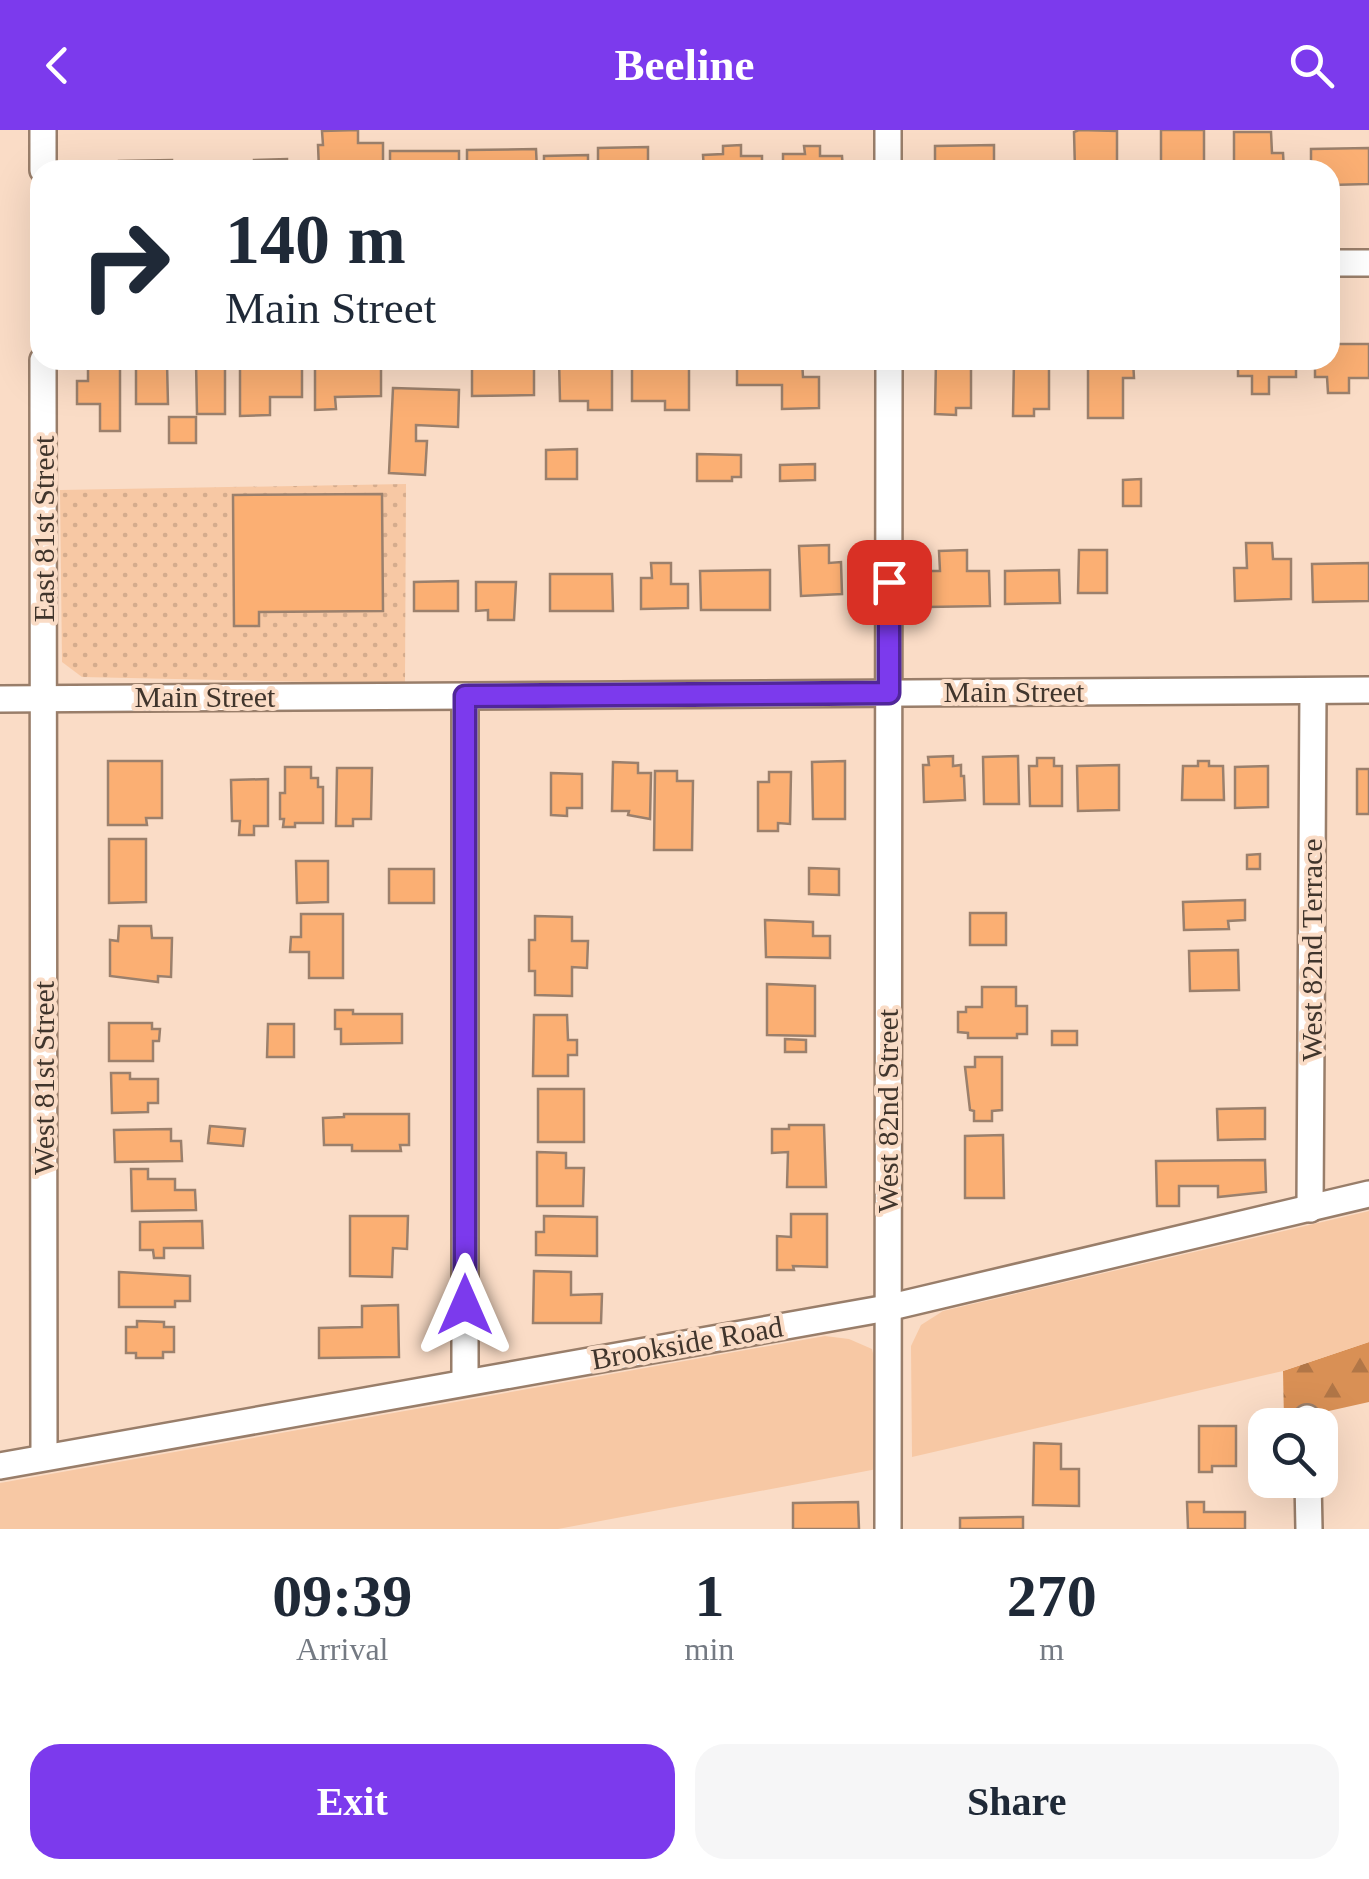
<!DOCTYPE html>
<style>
body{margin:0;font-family:Georgia,serif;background:#f6f6f7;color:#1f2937;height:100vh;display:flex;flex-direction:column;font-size:38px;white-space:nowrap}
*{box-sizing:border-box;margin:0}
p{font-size:32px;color:#747a83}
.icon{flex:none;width:55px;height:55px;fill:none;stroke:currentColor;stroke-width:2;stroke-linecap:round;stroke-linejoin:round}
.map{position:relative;height:1399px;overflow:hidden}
.drawer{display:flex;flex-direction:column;background:#fff;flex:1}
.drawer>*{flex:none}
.banner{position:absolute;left:30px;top:30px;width:1310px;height:210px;border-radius:30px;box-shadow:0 10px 40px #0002;background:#fff;color:#1f2937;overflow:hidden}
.fabs{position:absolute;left:1248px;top:1278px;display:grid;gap:20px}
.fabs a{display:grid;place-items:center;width:90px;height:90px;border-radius:20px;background:#fff;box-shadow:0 10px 40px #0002;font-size:50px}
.pin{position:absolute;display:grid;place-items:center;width:85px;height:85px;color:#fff;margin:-42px;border-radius:20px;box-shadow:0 5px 15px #0006}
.me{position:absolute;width:110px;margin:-55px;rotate:0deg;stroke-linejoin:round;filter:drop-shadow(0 0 8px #0008)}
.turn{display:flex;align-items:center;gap:35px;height:210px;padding:0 30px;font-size:45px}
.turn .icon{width:130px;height:130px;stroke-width:2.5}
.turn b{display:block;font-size:70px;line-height:85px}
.eta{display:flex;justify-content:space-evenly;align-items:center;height:170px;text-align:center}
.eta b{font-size:60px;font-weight:700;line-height:70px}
.cta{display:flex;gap:20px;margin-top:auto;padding:20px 30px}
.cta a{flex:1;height:115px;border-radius:30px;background:#7c3aed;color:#fff;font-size:40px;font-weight:700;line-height:115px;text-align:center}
.cta a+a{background:#f6f6f7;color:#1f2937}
header{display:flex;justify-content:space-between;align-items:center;height:130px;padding:0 30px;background:#7c3aed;color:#fff;font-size:45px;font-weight:700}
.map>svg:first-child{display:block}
.grass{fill:url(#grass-dots)}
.forest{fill:url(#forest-firs)}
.park{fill:#f7c8a4}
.building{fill:#fbaf73;stroke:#9b806c;stroke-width:2.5}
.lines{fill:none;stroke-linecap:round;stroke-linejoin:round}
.street-casing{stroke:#997e6a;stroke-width:30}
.street{stroke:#fff;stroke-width:25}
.route-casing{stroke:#51269a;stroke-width:25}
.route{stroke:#7c3aed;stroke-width:18}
.labels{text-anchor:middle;stroke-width:8;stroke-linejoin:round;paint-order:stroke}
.street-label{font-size:30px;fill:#40352c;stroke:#fadcc6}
</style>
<header><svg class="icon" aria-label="back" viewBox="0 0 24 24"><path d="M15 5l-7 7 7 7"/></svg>Beeline<svg class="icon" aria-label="search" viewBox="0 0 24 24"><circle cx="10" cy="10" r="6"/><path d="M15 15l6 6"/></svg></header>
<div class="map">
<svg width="1369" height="1399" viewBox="0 0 1369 1399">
<defs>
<pattern id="grass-dots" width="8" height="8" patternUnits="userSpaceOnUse" patternTransform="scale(2.5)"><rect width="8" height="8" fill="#f7c8a4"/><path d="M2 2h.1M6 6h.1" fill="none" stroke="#d5ac8d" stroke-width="1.8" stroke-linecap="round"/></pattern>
<pattern id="forest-firs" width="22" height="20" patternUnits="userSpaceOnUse" patternTransform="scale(2.5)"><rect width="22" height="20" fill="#d99055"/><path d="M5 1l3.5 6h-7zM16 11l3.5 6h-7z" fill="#b17647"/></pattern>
</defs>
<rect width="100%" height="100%" fill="#fadcc6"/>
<path class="grass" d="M406,354L405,554L82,547L62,532L60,360Z"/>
<path class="forest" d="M1369,1212V1272L1284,1291L1283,1241Z"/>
<g class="park">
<path d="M1369,1081V1212L1283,1241L912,1327L911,1216L921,1195L943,1181Z"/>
<path d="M825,1206L849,1209L872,1219L878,1245L877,1339L558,1399H0V1353Z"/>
</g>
<g class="building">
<path d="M358,0V13H383V40H319L318,15H323L322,1Z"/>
<path d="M1079,0L1117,1V33H1133V40H1075L1074,2Z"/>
<rect x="1161" y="0" width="43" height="40"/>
<path d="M1234,2H1271L1272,23H1283L1284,40H1234Z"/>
<path d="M741,15V26H762V40H704L703,25L723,24V16Z"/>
<path d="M994,15V40H935V16Z"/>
<path d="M804,16H820V26H842L843,40H783V24H805Z"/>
<path d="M648,17V40H598V18Z"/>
<path d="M1369,18V54L1330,55V40H1311V19Z"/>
<path d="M536,19L537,40H467V20Z"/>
<rect x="390" y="21" width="69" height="19"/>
<path d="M588,25V40H544V26Z"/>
<path d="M287,29V40H254V30Z"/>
<path d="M172,30V40H119V31Z"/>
<path d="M1330,214H1369V248H1349V263H1328L1327,247H1315V230H1330Z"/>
<path d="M88,230H120V301H100V274H77V251H88Z"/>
<path d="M136,230L167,233L168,274H136Z"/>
<path d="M302,230V267H270V285L240,286V231Z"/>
<path d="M315,230H381V266L335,267L336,279L315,280Z"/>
<path d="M472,230H534V265L472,266Z"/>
<path d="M559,230H612V280H588V271H560Z"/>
<path d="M632,230H689V280H665V271H632Z"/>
<path d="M737,230H802L803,247H819V278L782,279V255H737Z"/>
<path d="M936,230H971V278H956V285L935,284Z"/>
<path d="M1014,230H1049V279H1034V286H1013Z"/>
<path d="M1088,230H1133L1134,248H1123V288H1088Z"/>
<path d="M1238,230H1296V247H1269V264H1252V246H1238Z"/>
<path d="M225,231V284H197L196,232Z"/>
<path d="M393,258L459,260L458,297L416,295V311H427L425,345L389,343Z"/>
<rect x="169" y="287" width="27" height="26"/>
<path d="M577,319V349H546V320Z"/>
<path d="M697,324L741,325V347H732V351H697Z"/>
<path d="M815,334V350L780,351V335Z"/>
<path d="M1141,349V376H1123V350Z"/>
<path d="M382,364L383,481L259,482V496H234L233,365Z"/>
<path d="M1246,413H1272L1273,429H1291V469L1235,471L1234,438H1247Z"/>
<path d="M829,415V433L841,432L842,464L801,466L799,416Z"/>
<path d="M967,420V441H989L990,476L927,477V441H940L939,421Z"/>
<path d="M1079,420H1107V463H1078Z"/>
<path d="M651,433H671V454H688V478L641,479V448H652Z"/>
<path d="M1369,433V471L1313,472L1312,434Z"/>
<path d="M770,440V480H701L700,441Z"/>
<path d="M1059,440L1060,473L1005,474V441Z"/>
<path d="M550,444H612L613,481H550Z"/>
<path d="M458,451V481H414V452Z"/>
<path d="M476,452H516L514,490H488V480L476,481Z"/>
<path d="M953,626V636L961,635V646H964L965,670L924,672L923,635H929L928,627Z"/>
<path d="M1018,626L1019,674H984L983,627Z"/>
<path d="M1037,628H1054V636H1062V676H1030L1029,636H1037Z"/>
<path d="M108,631H162V688H146L147,695H108Z"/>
<path d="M845,631V689H813L812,632Z"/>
<path d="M1198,631H1209V636H1223L1224,670H1182L1183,636H1198Z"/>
<path d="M613,632L638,633V643H651L650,689L628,685L629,681H612Z"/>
<path d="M1119,635V680L1078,681L1077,636Z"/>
<path d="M1268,636V677L1235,678V637Z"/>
<path d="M285,637H311V648H318V657H323V693H295V697H283L284,689H280V663H285Z"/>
<path d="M337,638H372L371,689H353V696H336Z"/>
<rect x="1357" y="639" width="12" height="45"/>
<path d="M655,641H677V651H693L692,720H654Z"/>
<path d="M769,642H791L790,694L778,693V701H758V652H769Z"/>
<path d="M551,643L582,644V678H567V686L551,685Z"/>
<path d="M268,649V696H254V705H239L240,691H232L231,650Z"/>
<path d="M109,709H146V772L109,773Z"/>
<path d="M1260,724V739H1247V725Z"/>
<path d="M296,731H328V772L297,773Z"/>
<path d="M809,738L839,739V765L809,764Z"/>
<rect x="389" y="739" width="45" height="34"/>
<path d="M1245,770V790L1228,791L1229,799L1184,800L1183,772Z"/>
<rect x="970" y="783" width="36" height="32"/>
<path d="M301,784H343V848H309V822H290L291,807H301Z"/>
<path d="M535,786L572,787V811H588L587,838L572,837V866L535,865V841H529V810H535Z"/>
<path d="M765,790L813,792V806H830V828L766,827Z"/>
<path d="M119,796H151L152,808H172L171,847L158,846V852L110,846V810L118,811Z"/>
<path d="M1238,820L1239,860L1190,861L1189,821Z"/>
<path d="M767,854L815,856V906L767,905Z"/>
<path d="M982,857H1016V876H1027V904H1017V908H968V903L958,902V882H966V877H982Z"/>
<path d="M335,880H353V884H402V913L341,914V899H335Z"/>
<path d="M534,885H567L568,910H577V925H568V946H533Z"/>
<path d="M109,893H152V899H160L159,911H153V931H109Z"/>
<path d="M268,894H294V927H267Z"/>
<rect x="1052" y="901" width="25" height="14"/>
<path d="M785,909L806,910V922H785Z"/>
<path d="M975,927H1002V980L992,981V991H974V981L970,980L965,937H975Z"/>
<path d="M111,943H130V949H158V973H148V982L112,983Z"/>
<rect x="538" y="959" width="46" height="53"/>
<path d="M1265,978V1009L1218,1010L1217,979Z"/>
<path d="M344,984H409V1015H400L401,1021H352V1015H324L323,988L344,987Z"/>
<path d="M789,995H824L826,1057H787L788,1022L772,1023V999H789Z"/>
<path d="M210,996L245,999L243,1016L208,1013Z"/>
<path d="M171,999V1011H181L182,1031L115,1032L114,1000Z"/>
<path d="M1003,1005L1004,1068H965V1006Z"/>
<path d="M537,1022L566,1023V1038H584L583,1076H537Z"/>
<path d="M1265,1030L1266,1062L1218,1067V1056H1179V1076H1157L1156,1031Z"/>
<path d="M131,1039H148V1049H175V1060H195L196,1080L132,1081Z"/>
<path d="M791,1084H827V1137L793,1136L794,1140H777V1106L791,1107Z"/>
<path d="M350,1086H408L407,1119L393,1118L392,1147L350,1146Z"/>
<path d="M544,1086L597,1087V1126L536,1125V1102H544Z"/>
<path d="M202,1091L203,1118H164V1128H154L153,1120H140V1092Z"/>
<path d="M534,1141L571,1142V1165L602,1164L601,1193H533Z"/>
<path d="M119,1142L190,1146V1171H175V1177H119Z"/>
<path d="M398,1175L399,1227L319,1228V1198L362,1197V1176Z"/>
<path d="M137,1191L164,1192V1197H174V1222H163V1228H136V1223H126V1197H137Z"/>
<path d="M1199,1296H1236V1336H1212V1342H1199Z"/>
<path d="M1034,1313L1061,1314V1339H1079V1376L1033,1375Z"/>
<path d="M858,1372L859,1399H793V1373Z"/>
<path d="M1187,1372H1204V1382H1245V1399H1188Z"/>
<path d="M1023,1387V1399H960V1388Z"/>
</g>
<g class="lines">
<defs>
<g id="street">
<path d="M43,0V40"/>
<path d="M888,0V40"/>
<path d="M1330,133H1369"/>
<path d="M43,230L44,1327"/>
<path d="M0,569L1369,560"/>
<path d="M1310,1079L1313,561"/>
<path d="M465,1251V566"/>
<path d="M1307,1288V1295"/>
<path d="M0,1336L887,1178L1369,1064"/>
<path d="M1308,1350L1309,1399"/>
<path d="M888,1399L889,230"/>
</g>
</defs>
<use href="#street" class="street-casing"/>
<use href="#street" class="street"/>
</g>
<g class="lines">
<defs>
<path id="route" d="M465,1175V566L889,563V452"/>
</defs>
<use href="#route" class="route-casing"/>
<use href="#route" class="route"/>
</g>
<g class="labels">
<g class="street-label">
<text transform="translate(44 399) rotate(-90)" y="10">East 81st Street</text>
<text x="1014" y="572">Main Street</text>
<text x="205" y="577">Main Street</text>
<text transform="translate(1312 820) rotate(-90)" y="10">West 82nd Terrace</text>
<text transform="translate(44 948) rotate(-90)" y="10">West 81st Street</text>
<text transform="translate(888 981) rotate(-90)" y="10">West 82nd Street</text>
<text transform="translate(687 1213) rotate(-10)" y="10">Brookside Road</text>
</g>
</g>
</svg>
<div class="fabs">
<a><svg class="icon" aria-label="search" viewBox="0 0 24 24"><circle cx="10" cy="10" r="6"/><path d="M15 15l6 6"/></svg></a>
</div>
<div class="pin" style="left:889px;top:452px;background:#d93025"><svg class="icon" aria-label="arrive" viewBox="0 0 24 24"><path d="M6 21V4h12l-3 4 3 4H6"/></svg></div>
<svg class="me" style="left:465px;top:1175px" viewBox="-20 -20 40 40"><path d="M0-17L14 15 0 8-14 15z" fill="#7c3aed" stroke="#fff" stroke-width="4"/></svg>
<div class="banner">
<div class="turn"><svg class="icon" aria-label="right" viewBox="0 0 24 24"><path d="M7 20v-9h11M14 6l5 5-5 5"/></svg><div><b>140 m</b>Main Street</div></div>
</div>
</div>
<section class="drawer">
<div class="eta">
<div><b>09:39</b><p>Arrival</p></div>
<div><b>1</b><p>min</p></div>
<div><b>270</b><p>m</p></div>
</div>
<div class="cta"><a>Exit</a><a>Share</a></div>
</section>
